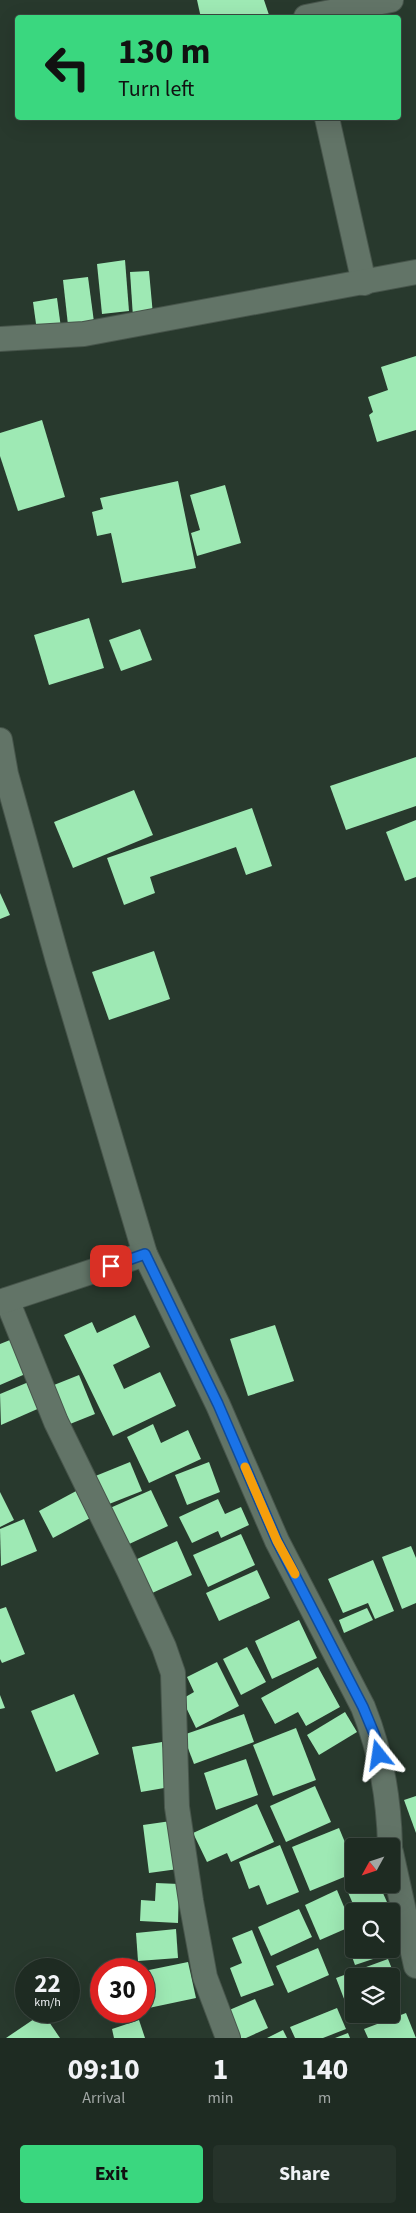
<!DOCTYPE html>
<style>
body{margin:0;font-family:"Source Sans 3",sans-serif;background:#26332a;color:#f1f3f6;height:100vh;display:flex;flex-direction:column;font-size:19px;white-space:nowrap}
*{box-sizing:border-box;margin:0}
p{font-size:16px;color:#a1a7a5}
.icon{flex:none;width:28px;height:28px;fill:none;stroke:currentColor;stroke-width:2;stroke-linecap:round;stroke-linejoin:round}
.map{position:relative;height:2038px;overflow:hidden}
.side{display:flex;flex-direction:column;background:#1e2b22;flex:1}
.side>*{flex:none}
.guide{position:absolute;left:15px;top:15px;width:386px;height:105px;border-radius:5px;box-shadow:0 5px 20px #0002,0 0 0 1px #3c4740;background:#3ad77f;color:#111;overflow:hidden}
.needle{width:32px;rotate:230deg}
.buttons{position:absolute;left:345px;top:1838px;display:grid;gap:10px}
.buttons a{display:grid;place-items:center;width:55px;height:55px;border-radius:5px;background:#1e2b22;box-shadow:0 5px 20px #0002,0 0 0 1px #3c4740;font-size:25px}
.speed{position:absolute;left:15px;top:1958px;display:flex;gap:10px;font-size:25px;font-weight:700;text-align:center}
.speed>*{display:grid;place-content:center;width:65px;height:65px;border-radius:50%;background:#1e2b22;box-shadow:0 5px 20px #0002,0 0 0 1px #3c4740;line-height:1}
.speed small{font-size:12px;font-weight:400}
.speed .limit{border:8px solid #d22;background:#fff;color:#111}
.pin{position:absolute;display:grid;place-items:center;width:42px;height:42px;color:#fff;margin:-21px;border-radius:10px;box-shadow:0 2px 8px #0006}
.me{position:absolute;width:55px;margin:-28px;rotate:345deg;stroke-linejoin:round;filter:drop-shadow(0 0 4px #0008)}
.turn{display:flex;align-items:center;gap:18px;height:105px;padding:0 20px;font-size:22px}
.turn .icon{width:65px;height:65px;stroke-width:2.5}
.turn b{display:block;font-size:35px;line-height:42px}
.eta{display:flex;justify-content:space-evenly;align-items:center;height:85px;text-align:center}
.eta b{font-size:30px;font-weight:700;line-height:35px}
.cta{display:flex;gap:10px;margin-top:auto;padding:10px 20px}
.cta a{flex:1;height:58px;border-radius:5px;background:#3ad77f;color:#111;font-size:20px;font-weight:700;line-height:58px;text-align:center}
.cta a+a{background:#26332a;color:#f1f3f6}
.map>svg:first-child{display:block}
.building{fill:#9ee9b4}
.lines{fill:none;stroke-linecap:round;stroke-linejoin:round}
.street-casing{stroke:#47554b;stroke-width:26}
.street{stroke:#627467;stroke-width:24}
.route-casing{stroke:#114b97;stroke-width:12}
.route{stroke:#1a73e8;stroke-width:9}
.slow{stroke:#f59e0b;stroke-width:9}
</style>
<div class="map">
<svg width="416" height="2038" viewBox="0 0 416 2038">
<rect width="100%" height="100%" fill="#28392d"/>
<g class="building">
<path d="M197,0H264L269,15L260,18H201Z"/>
<path d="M125,260L129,311L102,314L97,264Z"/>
<path d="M149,271L153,315L133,317L130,272Z"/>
<path d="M88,277L94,322L68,325L63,280Z"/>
<path d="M57,298L61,328L37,331L33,302Z"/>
<path d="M416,356V430L377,442L369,415L373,412L368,397L388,390L381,367Z"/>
<path d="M42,420L65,497L18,511L0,456V433Z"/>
<path d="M178,481L196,568L122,583L111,533L97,536L92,512L103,509L100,498Z"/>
<path d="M225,485L241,543L197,556L191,533L200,530L190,495Z"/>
<path d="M89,618L104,668L49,685L34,635Z"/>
<path d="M140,629L152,660L121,671L109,640Z"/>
<path d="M416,757V806L346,830L330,786Z"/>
<path d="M134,790L153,835L73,868L54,822Z"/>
<path d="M252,808L272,866L246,875L236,847L150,877L155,893L124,905L107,858Z"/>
<path d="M416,820V877L405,881L386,832Z"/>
<path d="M0,893L10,915L0,919Z"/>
<path d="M154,951L170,999L109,1020L92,972Z"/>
<path d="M135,1315L150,1347L113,1365L124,1389L160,1372L176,1406L113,1436L64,1335L92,1322L97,1333Z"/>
<path d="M275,1325L294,1381L248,1396L230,1339Z"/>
<path d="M15,1338L30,1372L0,1385V1344Z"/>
<path d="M79,1375L95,1414L65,1426L49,1387Z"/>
<path d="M31,1381L42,1407L1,1425L0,1394Z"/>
<path d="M153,1424L161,1443L188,1430L201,1459L149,1483L127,1437Z"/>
<path d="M130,1462L142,1491L104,1506L93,1477Z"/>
<path d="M209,1462L220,1492L187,1505L175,1475Z"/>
<path d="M78,1490L92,1517L53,1538L39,1511Z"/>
<path d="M151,1490L168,1526L127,1545L110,1508Z"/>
<path d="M0,1492L14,1520L0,1527Z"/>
<path d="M218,1499L225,1514L241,1507L249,1525L221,1538L218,1531L192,1543L179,1517Z"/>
<path d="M24,1519L37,1551L1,1566L0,1529Z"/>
<path d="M241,1534L255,1565L208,1587L193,1555Z"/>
<path d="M177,1541L192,1575L150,1594L135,1560Z"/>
<path d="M411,1546L416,1558V1603L402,1609L382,1557Z"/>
<path d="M373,1560L394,1611L375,1619L368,1603L343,1613L328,1579Z"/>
<path d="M257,1570L270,1598L219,1621L206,1593Z"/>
<path d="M6,1607L25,1654L2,1663L0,1659V1609Z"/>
<path d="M367,1608L373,1620L344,1633L339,1620Z"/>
<path d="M299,1620L317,1658L272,1679L255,1641Z"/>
<path d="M247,1647L266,1682L241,1695L223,1659Z"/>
<path d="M217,1662L239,1706L196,1728L182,1699L194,1692L187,1677Z"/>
<path d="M318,1667L340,1707L306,1726L298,1712L275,1724L261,1698Z"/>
<path d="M74,1694L99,1754L56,1772L31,1711Z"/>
<path d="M0,1695L5,1708L0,1709Z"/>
<path d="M345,1712L357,1732L319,1755L307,1735Z"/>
<path d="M244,1714L254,1742L194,1764L183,1735Z"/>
<path d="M296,1728L316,1780L273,1796L253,1745Z"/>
<path d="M162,1742L170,1787L141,1792L132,1747Z"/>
<path d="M246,1759L258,1795L216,1810L204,1773Z"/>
<path d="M315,1786L331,1822L286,1842L270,1806Z"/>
<path d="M416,1796V1833L404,1800Z"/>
<path d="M257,1804L274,1842L231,1862L227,1853L207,1862L193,1833Z"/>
<path d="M171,1821L178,1869L149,1873L143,1825Z"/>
<path d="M339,1828L354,1864V1873L310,1891L292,1847Z"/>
<path d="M280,1845L299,1892L267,1905L259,1885L249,1889L239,1862Z"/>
<path d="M156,1883L179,1884L178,1923L140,1921L141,1900L155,1901Z"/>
<path d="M362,1884H379L390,1909L385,1911H356L347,1890Z"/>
<path d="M337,1890L352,1926L320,1940L305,1905Z"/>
<path d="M299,1909L312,1937L271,1956L258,1927Z"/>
<path d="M176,1929L178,1958L138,1961L136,1933Z"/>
<path d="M252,1930L274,1985L241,1997L230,1968L242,1963L232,1938Z"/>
<path d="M354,1931V1949H382L385,1955L355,1965L344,1934Z"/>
<path d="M318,1948L329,1975L288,1993L276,1966Z"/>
<path d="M388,1959L398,1984L391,1987V1976H354V2001L346,2004L336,1978Z"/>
<path d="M188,1962L196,1998L144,2009V1971Z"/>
<path d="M255,1999L268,2028L246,2038H239L227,2011Z"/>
<path d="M337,2008L346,2029L323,2038H295L290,2027Z"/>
<path d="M43,2013L60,2038H6Z"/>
<path d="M406,2013L416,2038H368L364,2029Z"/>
<path d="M139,2020L145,2038H114L112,2029Z"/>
<path d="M283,2030L287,2038H267Z"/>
<path d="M348,2033L350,2038H335Z"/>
</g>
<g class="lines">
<defs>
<g id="street">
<path d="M306,17L391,0"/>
<path d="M327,118L364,283"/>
<path d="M0,339L84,334L416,272"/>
<path d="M0,740L6,774L58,961L145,1254L218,1405L277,1541L363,1707C381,1752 389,1798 390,1846"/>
<path d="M7,1300L56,1422L129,1571L164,1647L173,1673L177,1807L191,1901L205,1977L228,2038"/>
<path d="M0,1302L145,1254"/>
<path d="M391,1852L416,1966"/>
</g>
</defs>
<use href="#street" class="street-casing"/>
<use href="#street" class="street"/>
</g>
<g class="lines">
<defs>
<path id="route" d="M111,1266L145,1254L218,1404L277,1541L363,1707L375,1736L379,1755"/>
</defs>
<use href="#route" class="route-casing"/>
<use href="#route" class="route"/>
<path class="slow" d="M245,1467L277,1541L295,1574"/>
</g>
</svg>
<div class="buttons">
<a><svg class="needle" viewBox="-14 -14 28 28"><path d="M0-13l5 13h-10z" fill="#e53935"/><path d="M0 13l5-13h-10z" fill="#a1a7a5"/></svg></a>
<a><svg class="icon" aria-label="search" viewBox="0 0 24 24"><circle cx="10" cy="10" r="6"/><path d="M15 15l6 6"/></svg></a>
<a><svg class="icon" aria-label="layers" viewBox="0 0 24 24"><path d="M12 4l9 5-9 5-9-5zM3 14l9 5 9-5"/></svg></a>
</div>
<div class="speed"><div>22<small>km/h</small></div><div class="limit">30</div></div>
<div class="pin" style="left:111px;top:1266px;background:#d93025"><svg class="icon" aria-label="arrive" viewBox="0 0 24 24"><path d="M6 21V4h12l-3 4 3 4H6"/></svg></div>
<svg class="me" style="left:379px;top:1755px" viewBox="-20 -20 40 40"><path d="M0-17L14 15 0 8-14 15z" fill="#1a73e8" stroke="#fff" stroke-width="4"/></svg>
<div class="guide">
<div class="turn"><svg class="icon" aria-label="left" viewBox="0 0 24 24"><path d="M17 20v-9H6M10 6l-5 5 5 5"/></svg><div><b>130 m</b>Turn left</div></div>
</div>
</div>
<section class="side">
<div class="eta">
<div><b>09:10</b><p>Arrival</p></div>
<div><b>1</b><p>min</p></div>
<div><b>140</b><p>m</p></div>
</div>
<div class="cta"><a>Exit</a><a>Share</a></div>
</section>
